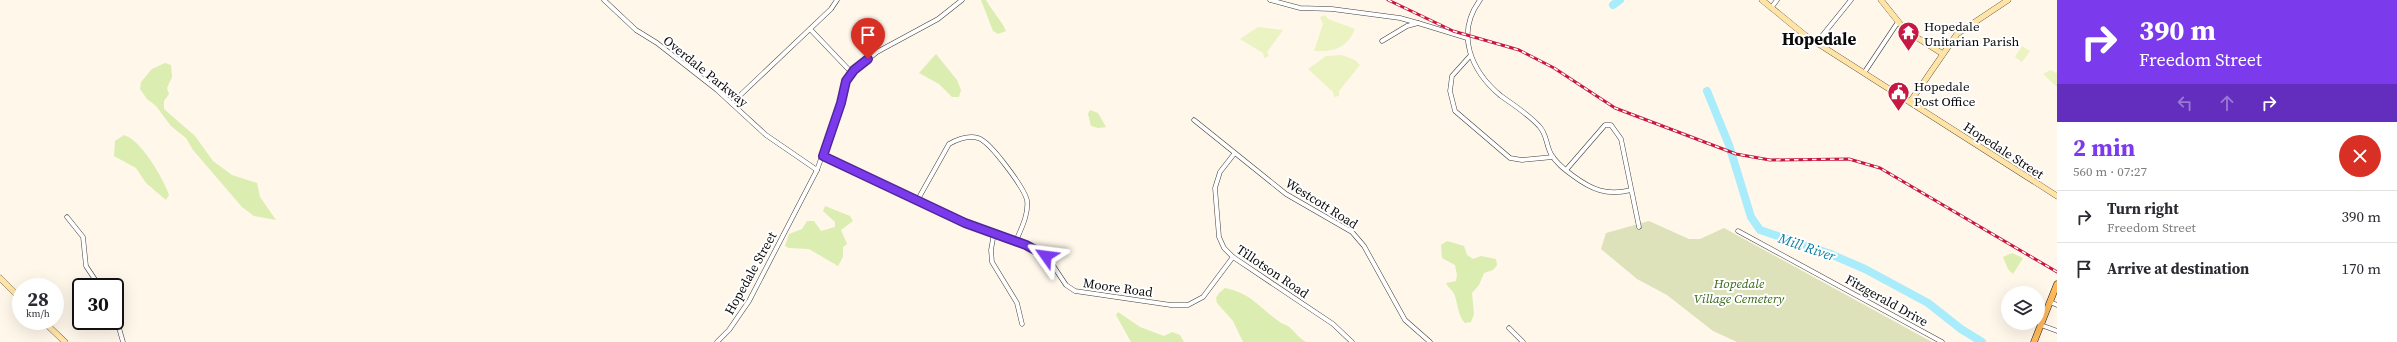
<!DOCTYPE html>
<meta charset="utf-8">
<style>
body{margin:0;font-family:"Source Serif 4",serif;background:#f7f7f7;color:#2b2b33;height:100vh;display:flex;flex-direction:column;font-size:15px;white-space:nowrap}
*{box-sizing:border-box;margin:0}
p{font-size:13px;color:#7c7c81}
.icon{flex:none;width:22px;height:22px;fill:none;stroke:currentColor;stroke-width:2;stroke-linecap:round;stroke-linejoin:round}
.map{position:relative;flex:1;overflow:hidden}
.details{display:flex;flex-direction:column;background:#fff;width:340px}
.details>*{flex:none}
.guide{background:#7c3aed;color:#fff;overflow:hidden}
.controls{position:absolute;left:2001px;top:286px;display:grid;gap:8px}
.controls a{display:grid;place-items:center;width:44px;height:44px;border-radius:50%;background:#fff;box-shadow:0 4px 16px #0002;font-size:20px}
.speed{position:absolute;left:12px;top:278px;display:flex;gap:8px;font-size:20px;font-weight:700;text-align:center}
.speed>*{display:grid;place-content:center;width:52px;height:52px;border-radius:50%;background:#fff;box-shadow:0 4px 16px #0002;line-height:1}
.speed small{font-size:10px;font-weight:400}
.speed .limit{border:2px solid #111;border-radius:6px;background:#fff;color:#111}
.pin{position:absolute;display:grid;place-items:center;width:34px;height:34px;color:#fff;margin:-41px -17px;border-radius:50% 50% 50% 0;rotate:-45deg;box-shadow:0 0 4px #0007}
.pin .icon{rotate:45deg}
.me{position:absolute;width:44px;margin:-22px;rotate:301deg;stroke-linejoin:round;filter:drop-shadow(0 0 3px #0008)}
.turn{display:flex;align-items:center;gap:14px;height:84px;padding:0 16px;font-size:18px}
.turn .icon{width:52px;height:52px;stroke-width:2.5}
.turn b{display:block;font-size:28px;line-height:34px}
.lanes{display:flex;align-items:center;height:38px;padding:0 16px;background:#0003;justify-content:center;gap:20px;direction:ltr}
.lanes .off{opacity:.35}
.round{display:grid;place-items:center;flex:none;width:42px;height:42px;border-radius:21px;background:#f7f7f7}
.summary{display:flex;align-items:center;justify-content:space-between;height:68px;padding:0 16px}
h1{font-size:24px;font-weight:700;line-height:30px;color:#7c3aed}
ul{padding:0;list-style:none}
li{display:flex;align-items:center;gap:12px;height:52px;padding:0 16px;border-top:1px solid #e1e1e2}
li div{flex:1}
li b{display:block;font-size:15px}
li em{font-style:normal}
main{display:flex;flex:1;min-height:0}
.map>svg:first-child{display:block}
.green{fill:#dbedb0}
.cemetery{fill:#dde2ba}
.pitch{fill:#ebf3c3}
.lines{fill:none;stroke-linecap:round;stroke-linejoin:round}
.river{stroke:#a9ecfb;stroke-width:8}
.street-casing{stroke:#3e3e3e;stroke-width:5}
.secondary-casing{stroke:#2d2d2d;stroke-width:6}
.primary-casing{stroke:#1c1c1c;stroke-width:7}
.street{stroke:#fff;stroke-width:4}
.secondary{stroke:#ffe4a5;stroke-width:5.5}
.primary{stroke:#ffb85a;stroke-width:6}
.rail-casing{stroke:#c71841;stroke-width:3}
.rail{stroke:#fff;stroke-width:1.5;stroke-dasharray:4.5;stroke-linecap:butt}
.route-casing{stroke:#51269a;stroke-width:10}
.route{stroke:#7c3aed;stroke-width:7}
.labels{text-anchor:middle;stroke-width:4;stroke-linejoin:round;paint-order:stroke}
.poi-label{font-size:13px;fill:#0b0b0b;stroke:#fff;text-anchor:start}
.street-label{font-size:13px;fill:#0b0b0b;stroke:#fff}
.park-label{font-size:13px;font-style:italic;fill:#376817;stroke:#fff}
.water-label{font-size:14px;font-style:italic;fill:#0b80a7;stroke:#fff}
.district-label{font-size:17px;font-weight:bold;fill:#0b0b0b;stroke:#fff}
</style>
<main>
<div class="map">
<svg width="2057" height="342" viewBox="0 0 2057 342">
<rect width="100%" height="100%" fill="#fff7ea"/>
<g class="green">
<path d="M981,0H986C992,11 1002,21 1006,31L998,34L993,31Z"/>
<path d="M936,54L957,80L961,90L959,97H952L939,84L919,73Z"/>
<path d="M165,63L171,65L172,77L167,88L169,94L164,101V109L195,136L213,161L232,175L257,183L260,197L276,220L254,216L242,207L193,150L186,138L171,126L156,106L147,99L140,89L141,82L152,69Z"/>
<path d="M1090,110L1098,113L1106,127L1098,128L1091,126L1088,114Z"/>
<path d="M124,135C142,141 163,178 169,195L166,200L146,183L136,168L114,156L115,141Z"/>
<path d="M825,206L850,216L853,221L841,230L847,244L843,247V257L838,266L809,249L789,248L785,246L789,234L802,229L807,221H814L821,231L835,227V222L823,211Z"/>
<path d="M1447,241L1464,246L1467,255L1473,259L1481,256L1496,259L1497,265L1493,270L1484,273L1479,285L1472,293L1474,314L1471,322L1465,323C1458,316 1458,305 1455,296C1454,291 1448,288 1446,283L1456,281L1457,275L1455,265L1442,258L1441,245Z"/>
<path d="M2012,253L2023,258L2013,274L2008,269L2003,257Z"/>
<path d="M1225,288C1250,293 1257,305 1277,320C1280,323 1284,324 1288,326C1295,331 1297,337 1306,342H1243L1233,321L1217,303L1216,298L1219,293Z"/>
<path d="M1118,312L1140,327L1164,336L1172,332L1180,335L1184,342H1131L1116,315Z"/>
</g>
<path class="cemetery" d="M1649,221L1689,239H1700L1724,228L1932,342H1737L1713,331L1667,295L1637,279L1601,249L1606,233Z"/>
<g class="pitch">
<path d="M1325,15L1328,19L1355,29C1347,48 1334,52 1314,51L1323,24L1320,17Z"/>
<path d="M1258,27L1283,30L1267,52L1269,56L1264,58L1263,53L1240,39Z"/>
<path d="M2022,46L2030,51L2022,62L2015,57Z"/>
<path d="M1342,55L1355,60L1360,65L1339,91V96L1334,97L1333,92L1308,69L1326,56Z"/>
<path d="M2050,70L2057,73V87L2043,74Z"/>
</g>
<g class="lines">
<g class="river">
<path d="M1613,5L1620,0"/>
<path d="M1707,91L1729,145L1751,217L1760,230L1828,253L1865,269L1928,303L1961,329L1982,342"/>
</g>
<defs>
<g id="street">
<path d="M604,0L636,30L657,43L717,90L766,135L817,170"/>
<path d="M1270,0L1300,8L1332,9L1400,18L1418,23"/>
<path d="M1480,0C1455,34 1471,71 1501,96C1514,105 1528,114 1539,126C1547,134 1546,145 1551,154C1556,163 1564,169 1572,175C1592,190 1607,196 1631,190"/>
<path d="M1771,8L1777,0"/>
<path d="M810,29L852,73"/>
<path d="M1382,41L1407,26L1418,23L1467,38"/>
<path d="M1817,42L1851,0"/>
<path d="M1470,56L1452,76L1450,91L1455,111L1510,158L1522,160L1553,157"/>
<path d="M1864,73L1898,22"/>
<path d="M732,103L831,9L837,0"/>
<path d="M1194,120L1286,194L1352,232L1364,246L1405,320L1430,342"/>
<path d="M1234,154L1220,172L1215,188L1219,237L1224,248L1233,257L1333,324L1352,342"/>
<path d="M823,156L965,223L1036,250L1050,261L1066,285L1075,291L1171,305H1188L1203,297L1233,257"/>
<path d="M1566,170L1605,125H1611L1621,139L1639,227"/>
<path d="M917,201L949,144C958,139 968,135 978,138C990,141 1024,188 1027,200C1029,214 1021,229 1016,241"/>
<path d="M67,217L83,237L86,266L100,287"/>
<path d="M1738,231L1942,342"/>
<path d="M994,233L991,250L992,262L1017,303L1022,324"/>
<path d="M2050,302L2057,305"/>
<path d="M115,314L123,342"/>
<path d="M2041,325L2057,331"/>
<path d="M1509,328L1523,342"/>
<path d="M717,342L729,330L749,301L817,170L841,103L846,81L849,75L877,52L938,19L962,0"/>
</g>
<g id="secondary">
<path d="M1762,0L1806,36L2057,196"/>
<path d="M1881,0L1905,30L1943,54"/>
<path d="M1910,102L1957,34L2008,0"/>
<path d="M0,278L21,299"/>
<path d="M43,321L65,342"/>
</g>
<path id="primary" d="M2034,342L2057,284"/>
</defs>
<use href="#street" class="street-casing"/>
<use href="#secondary" class="secondary-casing"/>
<use href="#primary" class="primary-casing"/>
<use href="#street" class="street"/>
<use href="#secondary" class="secondary"/>
<use href="#primary" class="primary"/>
<defs>
<path id="rail" d="M1388,0L1453,31L1519,50L1554,68L1615,108L1736,154L1770,160L1849,159L1880,168L2057,272"/>
</defs>
<use href="#rail" class="rail-casing"/>
<use href="#rail" class="rail"/>
</g>
<g class="lines">
<defs>
<path id="route" d="M868,59L854,70L846,81L841,103L823,156L965,223L1026,245L1046,256"/>
</defs>
<use href="#route" class="route-casing"/>
<use href="#route" class="route"/>
</g>
<defs>
<symbol id="temple-pin" viewBox="-11 -11 22 30"><path d="M0 17L-7.5 6A9.5 9.5 0 1 1 7.5 6Z" fill="#c71841" stroke="#fff"/><path d="M0-6L5-2H3V0L6.5 2.5H4V6H1.5V3h-3V6H-4V2.5H-6.5L-3 0V-2H-5Z" fill="#fff"/></symbol>
<symbol id="civic-pin" viewBox="-11 -11 22 30"><path d="M0 17L-7.5 6A9.5 9.5 0 1 1 7.5 6Z" fill="#c71841" stroke="#fff"/><path d="M-.6-6.5H3V-4.5H.6V-3L4-1V1h2V6H-6V1h2V-1L-.6-3ZM-1.2 2.5V6h2.4V2.5Z" fill="#fff"/></symbol>
</defs>
<g fill-rule="evenodd">
<use href="#temple-pin" x="1896" y="20" width="25" height="34"/>
<use href="#civic-pin" x="1886" y="80" width="25" height="34"/>
</g>
<g class="labels">
<g class="poi-label">
<text x="1924" y="31">Hopedale<tspan x="1924" dy="15">Unitarian Parish</tspan></text>
<text x="1914" y="91">Hopedale<tspan x="1914" dy="15">Post Office</tspan></text>
</g>
<g class="street-label">
<text transform="translate(706 71) rotate(39)" y="5">Overdale Parkway</text>
<text transform="translate(2004 150) rotate(33)" y="5">Hopedale Street</text>
<text transform="translate(1322 203) rotate(32)" y="5">Westcott Road</text>
<text transform="translate(1273 271) rotate(34)" y="5">Tillotson Road</text>
<text transform="translate(750 273) rotate(-61)" y="5">Hopedale Street</text>
<text transform="translate(1118 287) rotate(8)" y="5">Moore Road</text>
<text transform="translate(1887 300) rotate(29)" y="5">Fitzgerald Drive</text>
</g>
<g class="park-label">
<text x="1739" y="288">Hopedale<tspan x="1739" dy="15">Village Cemetery</tspan></text>
</g>
<g class="water-label">
<text transform="translate(1807 247) rotate(19)" y="5">Mill River</text>
</g>
<g class="district-label">
<text x="1819" y="45">Hopedale</text>
</g>
</g>
</svg>
<div class="controls">
<a><svg class="icon" aria-label="layers" viewBox="0 0 24 24"><path d="M12 4l9 5-9 5-9-5zM3 14l9 5 9-5"/></svg></a>
</div>
<div class="speed"><div>28<small>km/h</small></div><div class="limit">30</div></div>
<div class="pin" style="left:868px;top:59px;background:#d93025"><svg class="icon" aria-label="arrive" viewBox="0 0 24 24"><path d="M6 21V4h12l-3 4 3 4H6"/></svg></div>
<svg class="me" style="left:1046px;top:256px" viewBox="-20 -20 40 40"><path d="M0-17L14 15 0 8-14 15z" fill="#7c3aed" stroke="#fff" stroke-width="4"/></svg>
</div>
<section class="details">
<div class="guide">
<div class="turn"><svg class="icon" aria-label="right" viewBox="0 0 24 24"><path d="M7 20v-9h11M14 6l5 5-5 5"/></svg><div><b>390 m</b>Freedom Street</div></div>
<div class="lanes"><svg class="icon off" aria-label="left" viewBox="0 0 24 24"><path d="M17 20v-9H6M10 6l-5 5 5 5"/></svg><svg class="icon off" aria-label="ahead" viewBox="0 0 24 24"><path d="M12 20V5M6 11l6-6 6 6"/></svg><svg class="icon" aria-label="right" viewBox="0 0 24 24"><path d="M7 20v-9h11M14 6l5 5-5 5"/></svg></div>
</div>
<div class="summary"><div><h1>2 min</h1><p>560 m · 07:27</p></div><a class="round" style="background:#d93025;color:#fff"><svg class="icon" aria-label="close" viewBox="0 0 24 24"><path d="M6 6l12 12M18 6L6 18"/></svg></a></div>
<ul>
<li><svg class="icon" aria-label="right" viewBox="0 0 24 24"><path d="M7 20v-9h11M14 6l5 5-5 5"/></svg><div><b>Turn right</b><p>Freedom Street</p></div><em>390 m</em></li>
<li><svg class="icon" aria-label="arrive" viewBox="0 0 24 24"><path d="M6 21V4h12l-3 4 3 4H6"/></svg><div><b>Arrive at destination</b></div><em>170 m</em></li>
</ul>
</section>
</main>
